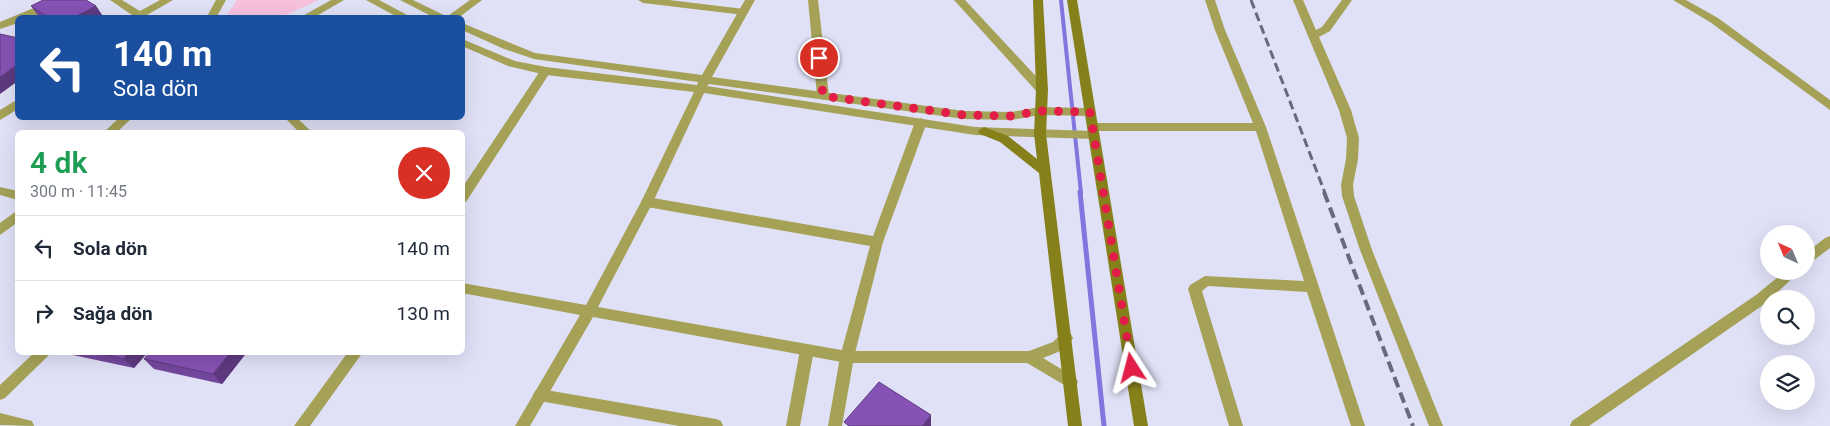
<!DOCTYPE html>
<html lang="tr">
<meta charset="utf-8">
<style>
body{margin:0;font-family:Roboto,sans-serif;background:#f6f6f7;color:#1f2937;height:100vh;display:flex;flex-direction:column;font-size:19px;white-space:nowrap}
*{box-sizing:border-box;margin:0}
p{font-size:16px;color:#747a83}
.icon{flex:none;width:28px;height:28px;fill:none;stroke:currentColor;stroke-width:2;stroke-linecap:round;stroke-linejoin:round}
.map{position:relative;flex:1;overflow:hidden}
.drawer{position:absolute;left:15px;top:130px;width:450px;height:225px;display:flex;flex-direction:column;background:#fff;border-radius:8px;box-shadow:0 5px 20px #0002}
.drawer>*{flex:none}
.guide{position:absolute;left:15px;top:15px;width:450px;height:105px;border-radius:8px;box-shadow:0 5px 20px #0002;background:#1a4fa0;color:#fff;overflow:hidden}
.needle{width:32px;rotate:316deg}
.fabs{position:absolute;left:1760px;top:225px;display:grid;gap:10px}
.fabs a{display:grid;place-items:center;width:55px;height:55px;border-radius:50%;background:#fff;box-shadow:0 5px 20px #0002;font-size:25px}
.pin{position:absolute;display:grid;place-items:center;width:42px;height:42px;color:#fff;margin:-21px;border:2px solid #fff;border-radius:50%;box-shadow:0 1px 5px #0007}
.me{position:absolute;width:55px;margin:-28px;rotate:351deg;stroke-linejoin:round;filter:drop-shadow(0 0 4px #0008)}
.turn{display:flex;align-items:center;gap:18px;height:105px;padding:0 15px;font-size:22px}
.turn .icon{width:65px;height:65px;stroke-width:2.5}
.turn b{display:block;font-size:35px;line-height:42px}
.round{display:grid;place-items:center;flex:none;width:52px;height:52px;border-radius:26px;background:#f6f6f7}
.overview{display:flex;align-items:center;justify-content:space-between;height:85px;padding:0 15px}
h1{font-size:30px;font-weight:600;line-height:38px;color:#1e9e55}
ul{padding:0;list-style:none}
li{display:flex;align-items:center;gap:15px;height:65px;padding:0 15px;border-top:1px solid #e0e1e3}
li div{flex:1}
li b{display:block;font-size:19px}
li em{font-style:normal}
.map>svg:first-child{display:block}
.green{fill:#f7c0dd}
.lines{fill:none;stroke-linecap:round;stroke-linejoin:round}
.stream-far1{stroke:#8175de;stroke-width:4}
.stream{stroke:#8175de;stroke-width:5}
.minor{fill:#a5a258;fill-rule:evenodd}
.tertiary{fill:#a5a258;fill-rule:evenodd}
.secondary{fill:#86801a;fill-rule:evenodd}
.rail-far1{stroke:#69687f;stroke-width:3;stroke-dasharray:9 4.5;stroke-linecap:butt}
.rail{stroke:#69687f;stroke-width:4;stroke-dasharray:11 5.5;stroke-linecap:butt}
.wall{fill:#73479c}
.shaded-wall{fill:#5e397f}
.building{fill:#8652b5;stroke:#5e397f}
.route{stroke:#e11d48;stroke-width:9;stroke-dasharray:0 16.2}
</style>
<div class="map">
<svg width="1830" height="426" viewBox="0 0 1830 426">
<rect width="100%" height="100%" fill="#e0e0f7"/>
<path class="green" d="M237,0H319L281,17H226Z"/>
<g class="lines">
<path class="stream-far1" d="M1061,0L1081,193"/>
<path class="stream" d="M1080,192L1104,426"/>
<g class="minor">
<path d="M53,0H67L30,18H18V23L0,29V22Z"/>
<path d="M110,0H122L140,11L160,0H173L147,15L149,18H129L132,15Z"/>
<path d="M331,0H344L313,18H299Z"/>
<path d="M470,0H482L458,18H445Z"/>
<path d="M638,0H669L744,9L749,12L744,15L643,3Z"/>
<path d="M808,0H818L829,96L823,100L817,96Z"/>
<path d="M954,0H965L1046,87L1048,90L1046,93H1038Z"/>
<path d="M1205,0H1215L1225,30L1266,127L1365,426H1351L1307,292L1208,286L1202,291L1243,426H1229L1188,289L1190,285L1205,276L1304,281L1256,131H1093L1087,127L1093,123H1253L1215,30Z"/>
<path d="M1293,0H1303L1316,30L1322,27L1342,0H1352L1330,31L1319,37L1351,110L1359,138L1358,159L1353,185L1354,196L1372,250L1443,426H1429L1360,250L1342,196L1341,185L1346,159L1347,138L1339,110Z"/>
<path d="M1673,0H1686L1718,18L1830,100V110L1710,22Z"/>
<path d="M546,67L551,71L466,202L462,203V188L542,68Z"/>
<path d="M18,99V109L0,120V110Z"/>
<path d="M285,118H297L312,132H299Z"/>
<path d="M921,118L927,122L883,242L854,357L842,426H828L840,357L870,246L647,207L643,205L641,202L643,199L647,197L873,236L915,122Z"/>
<path d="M1830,236V248L1806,266V253L1825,238Z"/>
<path d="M1785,271H1800L1766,303L1589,426H1570L1572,421L1756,295Z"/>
<path d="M807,344L812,346L814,350L800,426H786L800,350L802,346Z"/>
<path d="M35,352H52L5,398L0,400V385Z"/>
<path d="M348,352H363L310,426H294Z"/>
<path d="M540,389L716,419L721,421L723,426H679L540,401L535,399L533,395L535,391Z"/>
<path d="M0,413L32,421L34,426L0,425Z"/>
</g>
<g class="tertiary">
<path d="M216,0H226L216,18H206Z"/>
<path d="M366,0H379L413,18H399Z"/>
<path d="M400,0H413L450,18H435Z"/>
<path d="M745,0H755L712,77L964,111L1011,112L1040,107L1090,108L1096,112L1090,116L1040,115L1011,120L964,119L709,84L707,86L975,127L1094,131L1100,135L1094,139L975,135L704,93L653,202L598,307L847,351H1029L1053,342L1061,334L1066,332L1071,334L1073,338C1067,350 1055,353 1043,358L1076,378L1078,382L1076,386L1071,388L1066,386L1027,363H847L593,317L530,426H515L580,315L462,293V283L586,305L641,202L694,92L546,75L508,66L462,46V39L515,61L546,67L697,85L698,82L534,59L504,49L462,30V23L535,53L702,75Z"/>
<path d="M119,118H132L117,132H104Z"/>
<path d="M0,187L18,191V200L0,195Z"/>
<path d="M18,210V222L0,235V223Z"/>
</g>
<g class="secondary">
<path d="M1033,0H1043L1048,90L1046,134L1082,426H1068L1039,173L1000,142L980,134L978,131L984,127L1008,136L1037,159L1034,134L1036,90Z"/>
<path d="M1067,0H1077L1148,426H1134Z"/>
</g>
<path class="rail-far1" d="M1251,0L1325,193"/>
<path class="rail" d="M1324,192L1413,426"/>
</g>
<g class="wall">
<path d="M31,6H96L104,18H40Z"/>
<path d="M66,352H148L134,368L68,354Z"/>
<path d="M247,352L222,384L154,369L144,359Z"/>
</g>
<g class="shaded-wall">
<path d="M96,6L104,18H73Z"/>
<path d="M18,64V81L0,94V77Z"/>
<path d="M129,352H148L134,368L124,359Z"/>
<path d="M231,352H247L222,384L213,374Z"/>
<path d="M931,415V426H922Z"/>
</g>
<g class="building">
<path d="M43,0H86L96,6L73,18H49L31,6Z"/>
<path d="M0,34L18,38V64L0,77Z"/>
<path d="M95,352H129L124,359Z"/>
<path d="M150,352H231L213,374L144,359Z"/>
<path d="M879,382L931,415L922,426H849L844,422Z"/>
</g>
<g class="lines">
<path class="route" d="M819,58L823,96L964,115L1011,116L1040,111L1090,112L1132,368"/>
</g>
</svg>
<div class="fabs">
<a><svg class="needle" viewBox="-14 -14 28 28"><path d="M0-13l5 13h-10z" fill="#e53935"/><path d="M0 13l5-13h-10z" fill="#747a83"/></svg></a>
<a><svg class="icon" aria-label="search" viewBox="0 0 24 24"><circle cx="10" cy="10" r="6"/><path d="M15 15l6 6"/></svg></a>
<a><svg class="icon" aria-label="layers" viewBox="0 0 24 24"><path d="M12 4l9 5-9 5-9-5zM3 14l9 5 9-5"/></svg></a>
</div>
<div class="pin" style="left:819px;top:58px;background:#d93025"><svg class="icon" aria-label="arrive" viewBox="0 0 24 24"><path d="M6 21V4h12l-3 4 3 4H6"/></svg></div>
<svg class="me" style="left:1132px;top:368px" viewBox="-20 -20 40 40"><path d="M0-17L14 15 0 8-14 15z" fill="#e11d48" stroke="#fff" stroke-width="4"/></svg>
<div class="guide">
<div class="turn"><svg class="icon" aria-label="left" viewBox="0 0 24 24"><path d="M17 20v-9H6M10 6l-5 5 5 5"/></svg><div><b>140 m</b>Sola dön</div></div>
</div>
<section class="drawer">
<div class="overview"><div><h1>4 dk</h1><p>300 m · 11:45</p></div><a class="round" style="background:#d93025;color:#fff"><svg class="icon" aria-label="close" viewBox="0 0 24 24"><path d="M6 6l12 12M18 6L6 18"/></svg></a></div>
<ul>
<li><svg class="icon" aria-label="left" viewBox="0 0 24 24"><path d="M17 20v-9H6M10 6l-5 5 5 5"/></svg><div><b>Sola dön</b></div><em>140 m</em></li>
<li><svg class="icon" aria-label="right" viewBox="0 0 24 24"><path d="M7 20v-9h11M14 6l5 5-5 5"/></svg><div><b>Sağa dön</b></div><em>130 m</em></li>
</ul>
</section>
</div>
